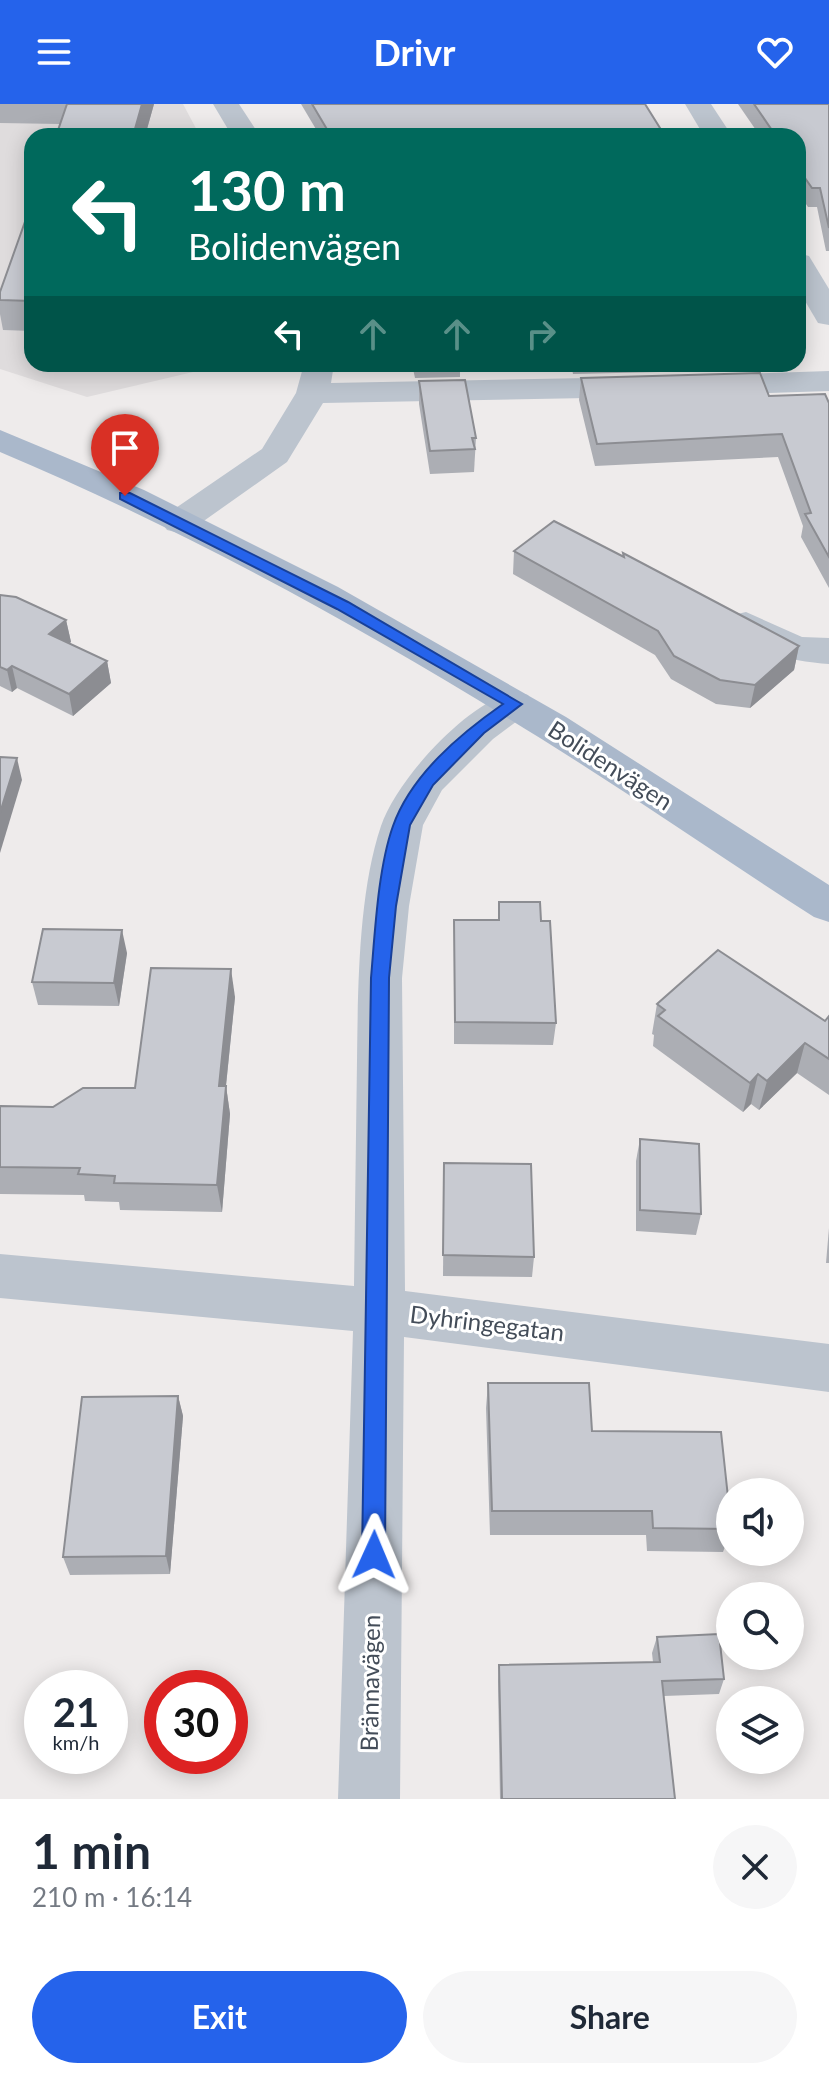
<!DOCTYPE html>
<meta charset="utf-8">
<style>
body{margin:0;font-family:Lato,sans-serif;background:#f6f6f7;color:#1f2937;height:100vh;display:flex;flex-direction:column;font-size:30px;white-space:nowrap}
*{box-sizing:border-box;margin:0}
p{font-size:26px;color:#747a83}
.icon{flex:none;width:44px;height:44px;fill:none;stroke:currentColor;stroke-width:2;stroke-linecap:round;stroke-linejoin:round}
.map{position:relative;height:1695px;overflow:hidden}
.drawer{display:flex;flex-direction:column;background:#fff;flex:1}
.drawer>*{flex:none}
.hud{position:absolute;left:24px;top:24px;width:782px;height:244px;border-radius:24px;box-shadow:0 4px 20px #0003;background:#00695c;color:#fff;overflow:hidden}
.controls{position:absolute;left:716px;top:1374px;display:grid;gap:16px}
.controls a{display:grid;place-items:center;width:88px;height:88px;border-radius:50%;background:#fff;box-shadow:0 4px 20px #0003;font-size:40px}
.speed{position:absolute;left:24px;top:1566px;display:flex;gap:16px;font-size:40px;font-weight:700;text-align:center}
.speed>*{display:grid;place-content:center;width:104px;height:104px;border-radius:50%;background:#fff;box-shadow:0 4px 20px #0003;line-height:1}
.speed small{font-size:20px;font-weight:400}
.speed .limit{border:12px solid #d22;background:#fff;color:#111}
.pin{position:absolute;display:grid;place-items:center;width:68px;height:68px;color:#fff;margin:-82px -34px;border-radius:50% 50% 50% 0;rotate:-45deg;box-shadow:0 0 8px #0007}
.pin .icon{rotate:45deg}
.me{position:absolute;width:88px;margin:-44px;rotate:1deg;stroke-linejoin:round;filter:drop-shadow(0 0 6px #0008)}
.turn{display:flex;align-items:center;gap:28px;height:168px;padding:0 32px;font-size:36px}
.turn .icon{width:104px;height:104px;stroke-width:2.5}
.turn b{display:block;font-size:56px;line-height:68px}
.lanes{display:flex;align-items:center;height:76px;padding:0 32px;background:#0003;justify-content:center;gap:40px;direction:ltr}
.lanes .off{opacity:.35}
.round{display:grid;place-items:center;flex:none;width:84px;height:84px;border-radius:42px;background:#f6f6f7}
.overview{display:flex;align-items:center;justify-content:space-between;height:136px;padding:0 32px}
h1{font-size:48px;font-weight:700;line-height:60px}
.button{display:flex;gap:16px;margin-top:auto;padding:16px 32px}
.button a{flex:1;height:92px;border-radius:48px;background:#2563eb;color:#fff;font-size:32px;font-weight:700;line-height:92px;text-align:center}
.button a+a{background:#f6f6f7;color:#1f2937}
header{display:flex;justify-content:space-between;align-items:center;height:104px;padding:0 32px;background:#2563eb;color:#fff;font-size:36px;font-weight:700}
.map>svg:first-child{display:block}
.education{fill:#dfdcdd}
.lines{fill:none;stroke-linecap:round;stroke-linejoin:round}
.minor{fill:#bcc4ce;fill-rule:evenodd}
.major{fill:#aab8cb;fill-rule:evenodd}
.wall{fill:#acaeb4}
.shaded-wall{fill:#8c8d92}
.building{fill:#c8cad1;stroke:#8c8d92;stroke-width:2}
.route{fill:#2563eb;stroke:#184099;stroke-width:2}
.labels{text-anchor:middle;stroke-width:6;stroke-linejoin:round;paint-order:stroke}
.street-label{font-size:24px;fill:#444d59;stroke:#fff}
</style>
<header><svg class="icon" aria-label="menu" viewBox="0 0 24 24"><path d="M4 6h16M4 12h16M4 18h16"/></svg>Drivr<svg class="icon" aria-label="heart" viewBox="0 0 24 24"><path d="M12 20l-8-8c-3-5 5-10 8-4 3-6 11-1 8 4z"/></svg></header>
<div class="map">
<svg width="829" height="1695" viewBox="0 0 829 1695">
<rect width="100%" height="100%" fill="#eeebeb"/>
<path class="education" d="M0,0H183L200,32H32V260H227L87,293L0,265Z"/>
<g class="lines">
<g class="minor">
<path d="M213,0H239L260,32H232Z"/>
<path d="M685,0H711L732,32H704Z"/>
<path d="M798,149L809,152L829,185V221L818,219L798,185Z"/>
<path d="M304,260H334L331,279L641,273L653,276L657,283L653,290L641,293L323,299L287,358L191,426L179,429L167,426L161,418L167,410L262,345L296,289Z"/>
<path d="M829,267V287L706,291L695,288L690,281L695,274L706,271Z"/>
<path d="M746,508L802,533L829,534V560C798,558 746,549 727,520L733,511Z"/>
<path d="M514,587L528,591L533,600L528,609L493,635L442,686L423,721L409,802L402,874L405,1187L829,1240V1288L404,1233L400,1695H338L353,1227L0,1194V1150L354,1182C355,1107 356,1032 357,957C358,886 358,790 381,722C397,675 466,600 514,587Z"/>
</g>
<path class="major" d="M0,326L144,386L338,483L566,613L829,781V818L814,813C722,754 633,692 540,634C367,526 188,427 0,348Z"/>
</g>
<g class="wall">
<path d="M0,0H154L145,32H56L60,20L0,19Z"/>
<path d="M301,0H645L665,32H320Z"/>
<path d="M738,0H829V147H826L817,103H808L798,88V32H760Z"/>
<path d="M32,98V227L3,226L0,210V188Z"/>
<path d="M412,260H460V273L415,274Z"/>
<path d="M571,260H748L747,266L573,270Z"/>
<path d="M581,274L829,299V484L801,433L803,422L778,353L595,362L579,296Z"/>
<path d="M419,277L476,334L474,368L430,370L419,300Z"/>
<path d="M514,447L623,452V449L799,542L794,566L750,604L716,600L671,575L655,551L513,470Z"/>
<path d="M0,491L66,516L71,538L69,539L107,557L111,579L73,612L17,584L12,588L0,582Z"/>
<path d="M499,798L541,817L556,919L553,941L454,940V816H498Z"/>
<path d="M127,849L119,902L38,901L32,878Z"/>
<path d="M235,893L226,982L230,1010L222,1108L120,1106L119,1098L85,1097L84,1091L0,1090V1002L53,1003L135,984Z"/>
<path d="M657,900L825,917L829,912V991L797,969L759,1006L751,1000L743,1008L653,942L654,931L652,930Z"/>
<path d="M640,1035L701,1110L696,1131L636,1127V1057Z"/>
<path d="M444,1059L534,1153L532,1173L443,1172Z"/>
<path d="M829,1124V1159H826Z"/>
<path d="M488,1279L592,1327L730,1412V1429L723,1448L647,1447L646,1431H490L486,1304Z"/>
<path d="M178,1292L183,1312L170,1470L70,1471L63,1453Z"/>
<path d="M657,1533L724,1575L719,1590L664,1592L675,1695H500L498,1577L499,1561L653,1558L652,1549Z"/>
</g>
<g class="shaded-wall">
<path d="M142,0H154L145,32H133Z"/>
<path d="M66,516L71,538L54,552L49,530Z"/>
<path d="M799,542L794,566L750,604L755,581Z"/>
<path d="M107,557L111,579L73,612L69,590Z"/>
<path d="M12,562L17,584L12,588L7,566Z"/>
<path d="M17,654L22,676L0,749V709Z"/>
<path d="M122,826L127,849L119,902L114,879Z"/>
<path d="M231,865L235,893L223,1010L219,982Z"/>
<path d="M805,939L797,969L759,1006L767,977Z"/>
<path d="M758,970L751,1000L743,1008L750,979Z"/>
<path d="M226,982L230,1010L222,1108L217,1081Z"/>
<path d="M178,1292L183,1312L170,1470L166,1452Z"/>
</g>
<g class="building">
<path d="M67,0H142L133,32H56Z"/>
<path d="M312,0H645L665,32H331Z"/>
<path d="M754,0H829V124L820,84H812L798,64V32H776Z"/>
<path d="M32,98V197L0,196V188Z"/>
<path d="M760,269L769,292L825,290L829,299V453L805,410L811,409L782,330L597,340L581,274Z"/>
<path d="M465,276L476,334H472L475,345L430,347L419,277Z"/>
<path d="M554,417L624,453L623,449L799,542L755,581L720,576L674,552L658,527L514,447Z"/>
<path d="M0,491L16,493L66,516L49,530L107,557L69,590L12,562L7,566L0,563Z"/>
<path d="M0,653L17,654L0,709Z"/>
<path d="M499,798H540L541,817H550L556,919L455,918L454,816H499Z"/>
<path d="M43,825L122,826L114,879L32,878Z"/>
<path d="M718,846L825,917L829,912V955L805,939L767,977L758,970L750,979L658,912L665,906L657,900Z"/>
<path d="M151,864L231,865L219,982H226L217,1081L114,1079L115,1072L78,1070L80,1064L0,1063V1002L53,1003L83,984H135Z"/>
<path d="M640,1035L699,1040L701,1110L640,1106Z"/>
<path d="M444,1059L531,1060L534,1153L443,1151Z"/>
<path d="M488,1279H589L592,1327L721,1328L730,1412V1425L653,1424L652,1407H492Z"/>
<path d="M178,1292L166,1452L63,1453L82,1293Z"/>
<path d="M719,1530L724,1575L662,1577L675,1695H502L499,1561L660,1558L657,1533Z"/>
</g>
<path class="route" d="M120,389H130L348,498L522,600L484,629L433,681L410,721L396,802L389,874L385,1451L382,1459L374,1462L365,1459L362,1451L371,874C375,828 378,764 393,722C411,671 460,630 503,600L337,505L120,395Z"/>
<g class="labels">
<g class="street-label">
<text transform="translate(610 662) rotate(33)" y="8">Bolidenvägen</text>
<text transform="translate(487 1220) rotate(7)" y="8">Dyhringegatan</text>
<text transform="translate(371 1579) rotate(-89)" y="8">Brännavägen</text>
</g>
</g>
</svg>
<div class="controls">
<a><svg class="icon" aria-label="sound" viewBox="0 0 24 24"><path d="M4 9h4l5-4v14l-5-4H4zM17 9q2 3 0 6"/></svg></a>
<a><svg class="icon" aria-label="search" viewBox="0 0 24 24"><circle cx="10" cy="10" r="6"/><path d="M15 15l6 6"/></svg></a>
<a><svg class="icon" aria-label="layers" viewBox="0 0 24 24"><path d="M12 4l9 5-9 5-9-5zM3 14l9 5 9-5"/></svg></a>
</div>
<div class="speed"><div>21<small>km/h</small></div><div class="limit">30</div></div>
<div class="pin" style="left:125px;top:392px;background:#d93025"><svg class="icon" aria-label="arrive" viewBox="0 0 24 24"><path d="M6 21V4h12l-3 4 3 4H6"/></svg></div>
<svg class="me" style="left:374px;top:1451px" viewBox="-20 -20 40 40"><path d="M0-17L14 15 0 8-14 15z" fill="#2563eb" stroke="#fff" stroke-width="4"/></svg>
<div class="hud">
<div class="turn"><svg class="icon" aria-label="left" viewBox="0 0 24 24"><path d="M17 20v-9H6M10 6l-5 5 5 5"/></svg><div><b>130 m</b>Bolidenvägen</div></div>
<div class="lanes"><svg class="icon" aria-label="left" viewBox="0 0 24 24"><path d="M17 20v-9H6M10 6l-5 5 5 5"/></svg><svg class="icon off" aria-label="ahead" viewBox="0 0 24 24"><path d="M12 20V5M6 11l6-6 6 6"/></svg><svg class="icon off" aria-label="ahead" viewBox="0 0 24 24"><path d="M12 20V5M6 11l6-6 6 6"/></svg><svg class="icon off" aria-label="right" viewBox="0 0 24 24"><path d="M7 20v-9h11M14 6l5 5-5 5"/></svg></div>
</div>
</div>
<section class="drawer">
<div class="overview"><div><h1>1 min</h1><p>210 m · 16:14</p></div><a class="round"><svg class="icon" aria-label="close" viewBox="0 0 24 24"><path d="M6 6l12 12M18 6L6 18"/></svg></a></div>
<div class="button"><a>Exit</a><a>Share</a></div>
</section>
